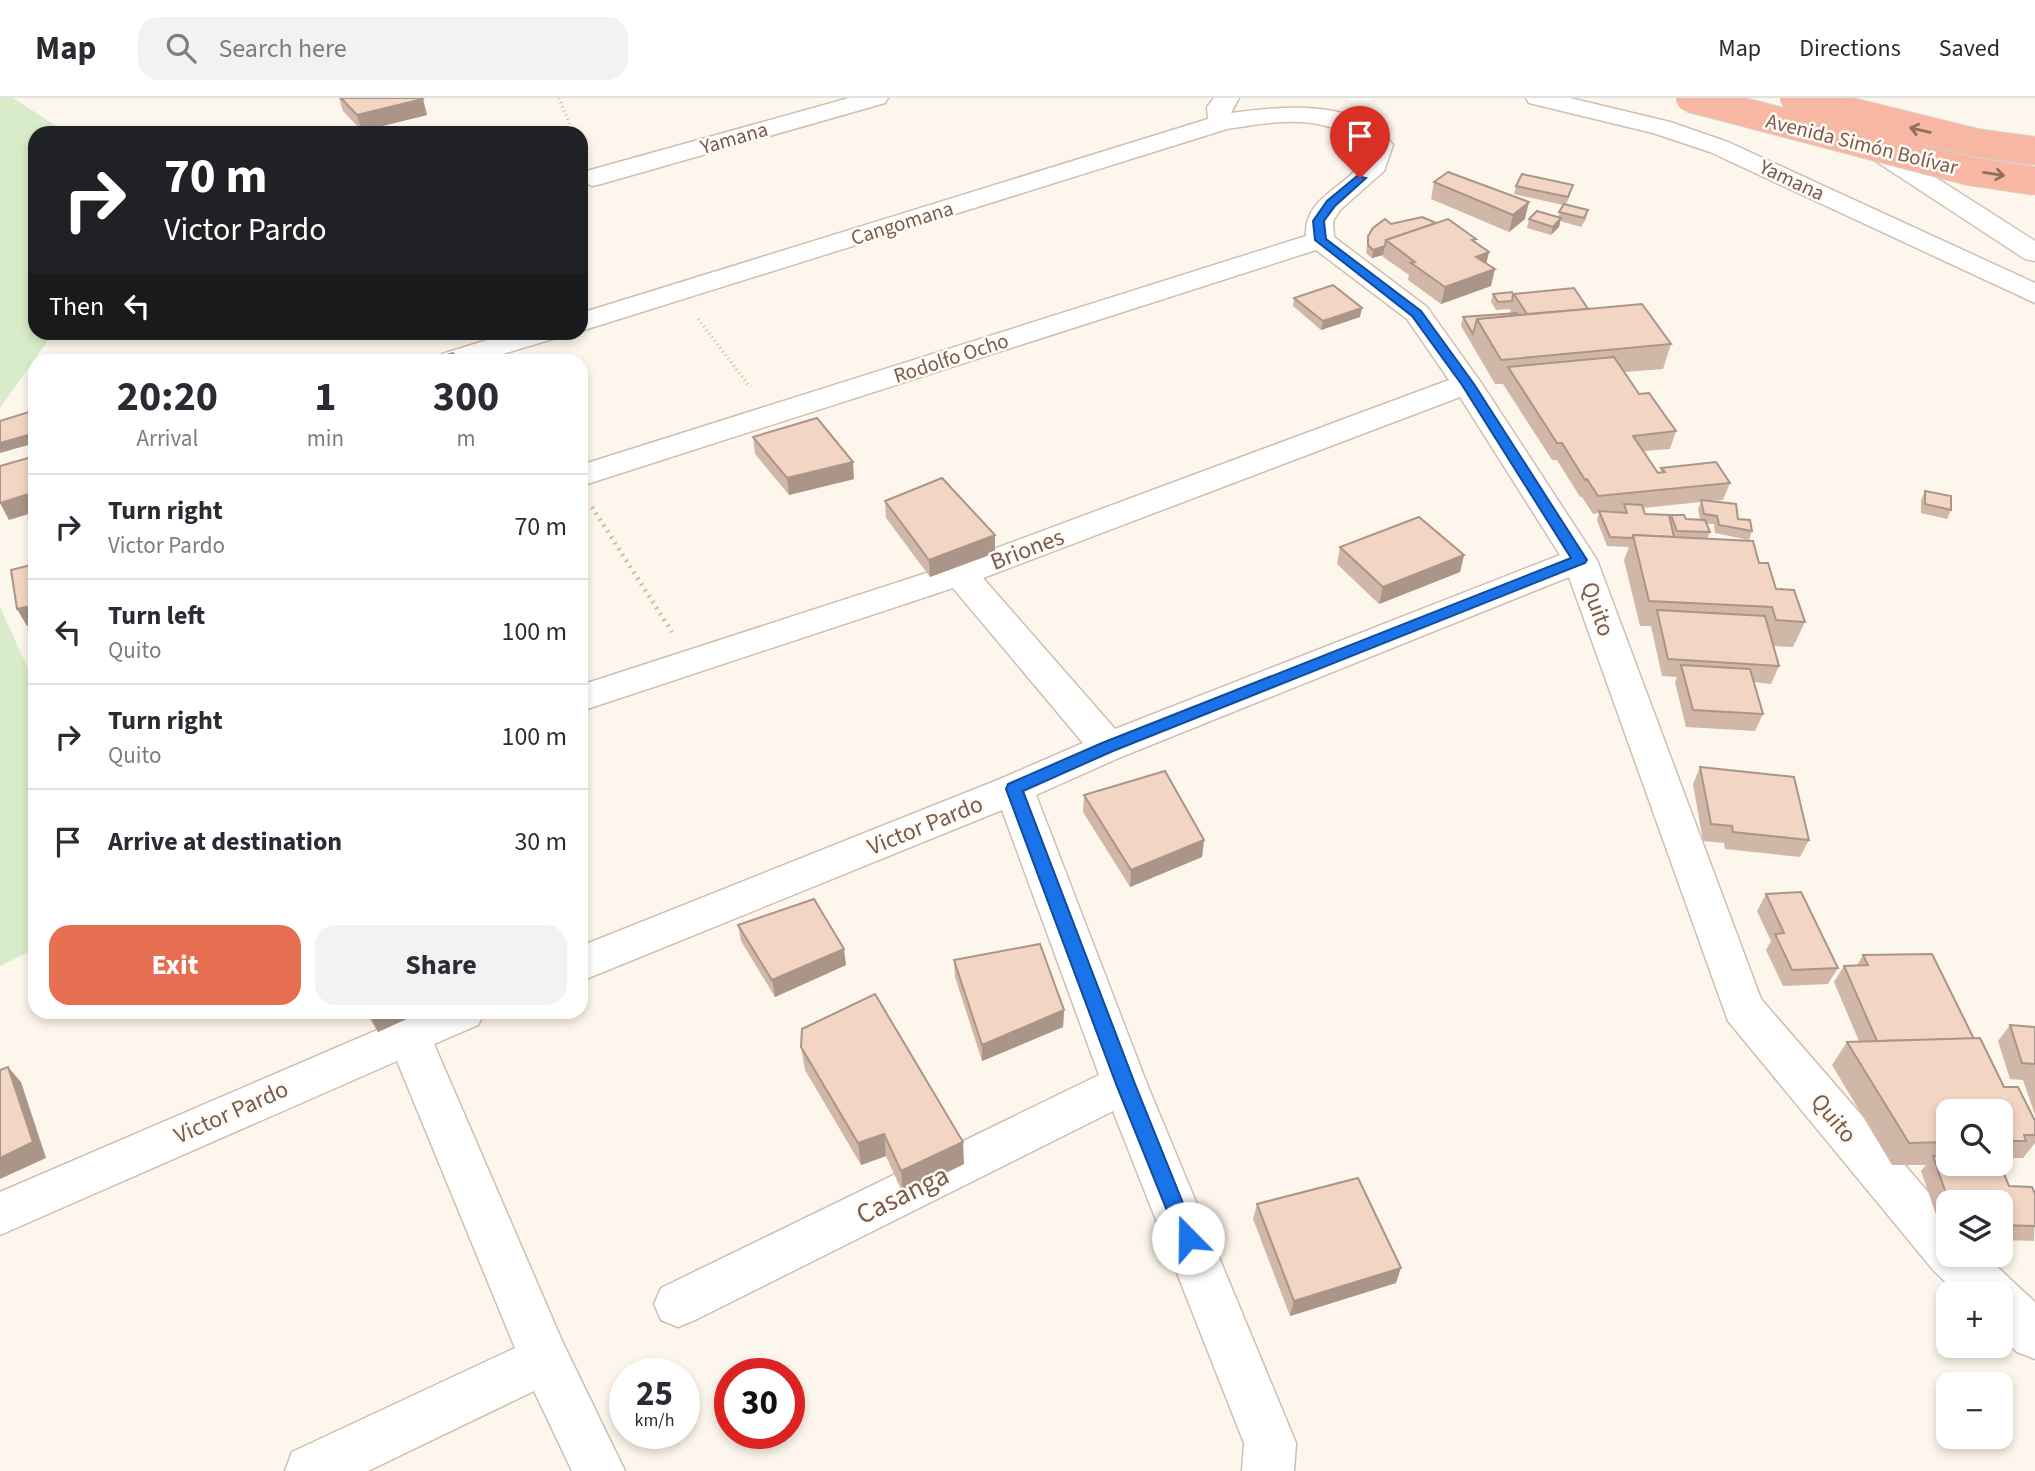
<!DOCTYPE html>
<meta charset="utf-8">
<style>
body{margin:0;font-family:"Source Sans 3",sans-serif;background:#f2f2f3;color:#2b2b33;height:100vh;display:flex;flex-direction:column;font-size:26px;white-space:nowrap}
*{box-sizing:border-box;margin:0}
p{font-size:23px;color:#7c7c81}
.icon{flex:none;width:38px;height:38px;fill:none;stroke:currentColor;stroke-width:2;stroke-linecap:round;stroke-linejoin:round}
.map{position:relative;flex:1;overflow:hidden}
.drawer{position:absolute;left:28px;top:256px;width:560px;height:665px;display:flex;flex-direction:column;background:#fff;border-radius:21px;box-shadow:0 4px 10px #0003}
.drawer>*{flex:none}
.hud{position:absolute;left:28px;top:28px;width:560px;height:214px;border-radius:21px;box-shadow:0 4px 10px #0003;background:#202124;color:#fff;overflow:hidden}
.tools{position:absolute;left:1936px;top:1001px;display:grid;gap:14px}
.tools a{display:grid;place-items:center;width:77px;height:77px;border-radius:14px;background:#fff;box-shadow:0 4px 10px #0003;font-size:35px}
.speed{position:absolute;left:609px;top:1260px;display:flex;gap:14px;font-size:35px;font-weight:700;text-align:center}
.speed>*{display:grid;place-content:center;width:91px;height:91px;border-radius:50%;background:#fff;box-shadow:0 4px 10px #0003;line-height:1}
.speed small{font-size:18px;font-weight:400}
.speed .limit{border:10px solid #d22;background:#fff;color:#111}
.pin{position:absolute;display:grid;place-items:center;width:60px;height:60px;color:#fff;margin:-72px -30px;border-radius:50% 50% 50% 0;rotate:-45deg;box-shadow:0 0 7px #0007}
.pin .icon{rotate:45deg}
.me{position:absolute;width:77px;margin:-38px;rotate:338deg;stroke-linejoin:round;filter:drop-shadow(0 0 5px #0008)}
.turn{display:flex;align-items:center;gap:24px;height:147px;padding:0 21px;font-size:32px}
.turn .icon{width:91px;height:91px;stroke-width:2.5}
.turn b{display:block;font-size:49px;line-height:60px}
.then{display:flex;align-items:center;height:66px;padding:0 21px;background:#0003;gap:14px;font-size:26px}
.eta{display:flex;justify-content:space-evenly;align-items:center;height:119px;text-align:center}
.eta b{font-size:42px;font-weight:700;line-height:49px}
.action{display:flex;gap:14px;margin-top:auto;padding:14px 21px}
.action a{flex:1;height:80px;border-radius:21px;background:#e76f51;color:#fff;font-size:28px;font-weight:700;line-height:80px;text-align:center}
.action a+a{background:#f2f2f3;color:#2b2b33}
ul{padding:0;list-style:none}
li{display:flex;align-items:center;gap:21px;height:105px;padding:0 21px;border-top:2px solid #e1e1e2}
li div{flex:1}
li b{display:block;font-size:26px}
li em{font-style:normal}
header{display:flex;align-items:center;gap:42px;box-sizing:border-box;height:98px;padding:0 35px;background:#fff;border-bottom:2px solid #e1e1e2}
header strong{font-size:33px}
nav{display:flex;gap:38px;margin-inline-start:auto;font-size:24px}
.search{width:490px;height:63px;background:#f2f2f3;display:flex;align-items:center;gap:18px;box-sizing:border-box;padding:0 24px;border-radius:21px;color:#7c7c81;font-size:26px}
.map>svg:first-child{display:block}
.green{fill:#d8ecc9}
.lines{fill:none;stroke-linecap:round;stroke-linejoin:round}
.street-casing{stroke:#d1beb0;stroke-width:3}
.secondary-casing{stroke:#d6c0b0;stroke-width:3}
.path-far1{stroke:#d9b8a5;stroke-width:3.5;stroke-dasharray:1 3.5;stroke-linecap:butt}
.path{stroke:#d9b8a5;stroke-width:4.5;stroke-dasharray:2 5;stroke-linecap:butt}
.street{fill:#fff;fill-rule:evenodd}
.secondary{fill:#fff;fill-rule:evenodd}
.highway-bridge-casing{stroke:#dad1cd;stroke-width:30;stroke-linecap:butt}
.highway-bridge{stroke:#f7b7a3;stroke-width:28}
.wall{fill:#d1b7a8;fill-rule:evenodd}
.shaded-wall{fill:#aa9588}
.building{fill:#f3d5c3;stroke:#aa9588;stroke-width:2}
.oneway{stroke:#936e5e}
.route{fill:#1a73e8;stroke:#114b97;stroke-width:2}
.labels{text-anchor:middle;stroke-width:5;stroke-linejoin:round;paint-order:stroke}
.far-street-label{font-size:21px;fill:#7a5c4d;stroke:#fffaf3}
.street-label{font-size:24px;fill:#7a5c4d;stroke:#fffaf3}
.near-street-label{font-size:28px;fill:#7a5c4d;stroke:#fffaf3}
</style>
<header>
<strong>Map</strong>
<div class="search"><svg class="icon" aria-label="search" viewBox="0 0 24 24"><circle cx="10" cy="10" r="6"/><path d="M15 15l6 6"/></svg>Search here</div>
<nav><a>Map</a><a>Directions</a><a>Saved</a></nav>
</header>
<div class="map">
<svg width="2035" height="1373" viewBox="0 0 2035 1373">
<rect width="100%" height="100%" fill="#fdf6ec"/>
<g class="green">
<path d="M0,0H13L67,35H35V234L53,235L0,310Z"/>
<path d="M0,509L35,586V851L0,868Z"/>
</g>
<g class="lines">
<defs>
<g id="street">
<path d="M849,0H888L885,5L601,86L592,88L581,83L583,74Z"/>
<path d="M1214,0H1239L1231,15C1282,8 1358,0 1393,47L1384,73L1340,112L1333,123L1334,139L1427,209L1482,286L1597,462L1761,901L1948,1117V1157H1985C2002,1173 2017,1188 2035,1204V1261L2017,1254L2000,1237V1195H1957L1934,1173L1728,923L1569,479L1121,659L1036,697L1147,986L1296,1345L1294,1373H1242L1244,1345L1113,1013L695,1222L678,1229L661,1222L654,1206L661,1190L1099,977L1002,712L581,883V848L1000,681L1083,645L953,490L581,613V587L948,468L1449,282L1407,221L1316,152L581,388V367L1306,138C1304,100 1343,91 1362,65C1365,61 1365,54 1367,49C1325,14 1276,23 1227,31L581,233V215L1208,21L1207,9ZM1460,299L1560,457L1115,631L983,480Z"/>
<path d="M1526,0H1570L1670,24L1728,44L2035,185V205L1710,54L1653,35L1529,5Z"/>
<path d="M513,234H560L556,240L483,262H438L442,256Z"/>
<path d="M419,914H485L478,927L434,946L563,1245L625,1373H572L534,1293L368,1373H285L292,1354L515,1250L397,963L0,1137V1094Z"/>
</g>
<path id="secondary" d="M1860,34L1869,37L2035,143V163L2025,161L1851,47L1847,42L1851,37Z"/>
</defs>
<use href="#street" class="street-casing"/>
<use href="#secondary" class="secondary-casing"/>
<g class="path-far1">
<path d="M559,0L573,35"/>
<path d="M698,221L750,289"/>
</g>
<path class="path" d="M592,409L672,534"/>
<use href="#street" class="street"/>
<use href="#secondary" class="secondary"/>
<defs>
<g id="highway-bridge">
<path d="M1690,0L1969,73L2035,83"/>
<path d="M1794,0L1977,45L2035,53"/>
</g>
</defs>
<use href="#highway-bridge" class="highway-bridge-casing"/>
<use href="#highway-bridge" class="highway-bridge"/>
</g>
<g class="wall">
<path d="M339,0H422L427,17L362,33L343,13Z"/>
<path d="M1434,84L1525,121L1509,134L1431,101Z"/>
<path d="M1573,87L1566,107L1588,112L1586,121L1581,129L1560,123L1559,129L1551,137L1527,130L1529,121L1558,119L1563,107L1514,96L1516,88Z"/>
<path d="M1391,126L1476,145L1489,154L1486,165L1491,188L1441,206L1408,182L1409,177L1383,159V157L1372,160L1366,155L1368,138Z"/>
<path d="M1493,196L1513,197L1588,211L1671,246L1663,271L1625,274L1639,296L1676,333L1670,351L1644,353L1658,375H1660L1661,370L1730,385L1723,402L1710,403L1738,421L1752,433L1749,442L1715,435L1714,426H1706L1710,434L1707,441L1759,465L1776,491L1805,524L1793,549L1773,548L1779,568L1771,586L1754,584L1763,616L1755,633L1686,629L1675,584L1677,579L1662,578L1651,528H1640L1624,462L1629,449L1607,448L1597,422L1599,415L1593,416L1582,399H1580L1557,362H1552L1503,286H1495L1461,228L1463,219L1511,215L1510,211L1496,212L1491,204ZM1701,404L1698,411L1700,422L1686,421L1671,417L1670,422L1645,416L1643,410Z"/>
<path d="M1294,200L1360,219L1321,232L1293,208Z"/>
<path d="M753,339L854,381L789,397L755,356Z"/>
<path d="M1925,393L1951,412L1947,421L1921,415V402Z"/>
<path d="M885,403L995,437V455L930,479L886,420Z"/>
<path d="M1340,449L1464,457L1460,474L1379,506L1337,466Z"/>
<path d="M1700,669L1809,742L1800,759L1725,751L1724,745L1703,743L1693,686Z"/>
<path d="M1084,697L1204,742L1202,759L1130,789L1083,714Z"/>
<path d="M1766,796L1838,870L1828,886L1783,888L1766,852L1771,843L1757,813Z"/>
<path d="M738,827L846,867L775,899L741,843Z"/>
<path d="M1863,857L1974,941L2004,989L2035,1023V1045L2023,1060H2011L2007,1065H2000V1013H1948V1066L2009,1088L2035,1096L2034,1143L2000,1142V1104H1948V1140H1944L1921,1073L1926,1067H1892L1832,967L1847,944L1859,943L1834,884L1844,868L1857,867Z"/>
<path d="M954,862L1064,912L1063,929L982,963L955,879Z"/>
<path d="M365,914H422L378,934Z"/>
<path d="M2010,927L2035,929V1017L2023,982L2010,981L1998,943Z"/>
<path d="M801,949L964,1066L903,1096L886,1058L861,1067L805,972Z"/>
<path d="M1257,1106L1396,1185L1290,1218L1253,1121Z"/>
</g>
<g class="shaded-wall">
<path d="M423,1L427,17L362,33L357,17Z"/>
<path d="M1529,104L1525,121L1509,134L1513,117Z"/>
<path d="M1561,120L1559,129L1551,137L1553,129Z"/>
<path d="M1385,148L1383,157L1372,160L1373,152Z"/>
<path d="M1489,154L1485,170L1476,159Z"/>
<path d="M1495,171L1491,188L1441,206L1445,189Z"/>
<path d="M1362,210L1360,219L1321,232L1323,223Z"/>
<path d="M35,335V345L0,355V345Z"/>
<path d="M853,364L854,381L789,397L787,380Z"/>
<path d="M35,394V414L9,422L0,405Z"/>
<path d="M995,437V455L930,479L929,462Z"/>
<path d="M1464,457L1460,474L1379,506L1383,489Z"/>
<path d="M35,507V527L27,528L17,511Z"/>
<path d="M1204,742L1202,759L1130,789L1131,772Z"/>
<path d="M844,851L846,867L775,899L772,882Z"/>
<path d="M1064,912L1063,929L982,963V947Z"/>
<path d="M378,914H422L378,934L370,917Z"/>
<path d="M8,969L21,984L46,1060L0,1081V1060Z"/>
<path d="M884,1036L886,1058L861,1067L858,1045Z"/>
<path d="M963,1044L964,1066L903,1096L901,1073Z"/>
<path d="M1401,1170L1396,1185L1290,1218L1294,1203Z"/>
</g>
<g class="building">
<path d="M341,0H422L423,1L357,17Z"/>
<path d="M1448,74L1529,104L1513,117L1434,84Z"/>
<path d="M1522,76L1573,87L1568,99L1516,88Z"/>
<path d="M1564,106L1588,112L1584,120L1559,114Z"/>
<path d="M1537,113L1561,120L1553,129L1529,121Z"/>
<path d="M1422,119L1436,125L1386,142L1385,148L1373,152L1368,147V138L1373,130L1385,121L1391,126Z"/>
<path d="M1448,121L1476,141L1472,142L1489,154L1476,159L1495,171L1445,189L1411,165L1415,164L1386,142Z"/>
<path d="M1333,187L1362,210L1323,223L1294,200Z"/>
<path d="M1574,190L1588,211L1527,216L1514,196Z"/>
<path d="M1512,194L1513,197L1512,203L1498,204L1493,196Z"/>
<path d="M1642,206L1671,246L1501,262L1477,221Z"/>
<path d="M1517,215L1518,217L1477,221L1473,236L1463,219Z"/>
<path d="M453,255L458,262H431Z"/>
<path d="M1614,259L1639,296L1649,295L1676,333L1633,338L1658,375L1665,374L1661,370L1716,364L1730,385L1598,398L1587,381L1585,382L1562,345H1557L1508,269Z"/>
<path d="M35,312V335L0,345V323Z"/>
<path d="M817,320L853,364L787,380L753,339Z"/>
<path d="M35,358V394L0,405V368Z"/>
<path d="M942,380L995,437L929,462L885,403Z"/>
<path d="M1925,393L1951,398V412L1925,406Z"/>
<path d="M1701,402L1736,406L1738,421L1750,422L1752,433L1719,427L1717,418L1704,416Z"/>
<path d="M1624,406L1642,407L1645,416L1669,417L1674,439L1633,437L1632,440L1610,439L1599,413L1627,415Z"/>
<path d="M1671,417H1684L1686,421L1705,422L1710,434L1677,433Z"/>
<path d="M1419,419L1464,457L1383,489L1340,449Z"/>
<path d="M1633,437L1753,443L1759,465H1768L1776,491L1794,492L1805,524L1776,522L1772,509L1649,503Z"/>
<path d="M35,466V507L17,511L11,472Z"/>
<path d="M1657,512L1765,518L1779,568L1668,561Z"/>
<path d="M1681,567L1750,571L1763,616L1693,612Z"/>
<path d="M1700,669L1794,679L1809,742L1733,734L1732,728L1711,726Z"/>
<path d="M1165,673L1204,742L1131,772L1084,697Z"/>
<path d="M1801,794L1838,870L1792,872L1775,836L1784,835L1766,796Z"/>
<path d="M814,801L844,851L772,882L738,827Z"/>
<path d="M1040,846L1064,912L982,947L954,862Z"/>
<path d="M1932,856L1974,941L1877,943L1844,868L1868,867L1863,857Z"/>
<path d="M875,896L963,1044L901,1073L884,1036L858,1045L801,949L802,931Z"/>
<path d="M367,914H378L370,917Z"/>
<path d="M2010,927L2035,929V966L2022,965Z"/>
<path d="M1980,940L2004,989H2018L2035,1023V1037H2024L2026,1043H2000V1013H1948V1044L1909,1045L1847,944Z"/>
<path d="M8,969L33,1044L0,1060V972Z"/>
<path d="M1933,1058L1948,1059V1066H2000L2009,1088L2032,1089L2035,1096V1128L2000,1127V1104H1949Z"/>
<path d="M1358,1080L1401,1170L1294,1203L1257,1106Z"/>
</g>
<defs><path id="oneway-shaft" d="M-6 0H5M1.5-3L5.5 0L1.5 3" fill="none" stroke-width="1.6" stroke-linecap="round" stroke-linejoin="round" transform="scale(1.75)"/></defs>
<g class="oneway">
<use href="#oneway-shaft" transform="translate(1920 32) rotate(-167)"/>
<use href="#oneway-shaft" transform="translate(1994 76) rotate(9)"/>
</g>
<path class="route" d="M1357,78L1366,80L1335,108L1324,123L1326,141L1421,213L1474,286L1587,462L1585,465L1113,653L1023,693L1135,986L1197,1140L1195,1146L1188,1149L1181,1146L1178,1140L1116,986L1006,691L1008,686L1102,645L1571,460L1462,287L1412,218L1315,142L1313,123L1327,103Z"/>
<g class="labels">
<g class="far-street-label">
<text transform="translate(734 40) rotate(-16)" y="7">Yamana</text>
<text transform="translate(1862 46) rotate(14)" y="7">Avenida Simón Bolívar</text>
<text transform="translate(1792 82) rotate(25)" y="7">Yamana</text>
<text transform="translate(902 125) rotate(-17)" y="7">Cangomana</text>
<text transform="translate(951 260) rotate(-18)" y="7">Rodolfo Ocho</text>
</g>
<g class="street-label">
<text transform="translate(1027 451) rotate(-21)" y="8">Briones</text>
<text transform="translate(1598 511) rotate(70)" y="8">Quito</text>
<text transform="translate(925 727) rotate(-22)" y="8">Victor Pardo</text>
<text transform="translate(231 1014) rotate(-24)" y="8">Victor Pardo</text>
<text transform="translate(1834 1020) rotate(50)" y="8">Quito</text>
</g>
<g class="near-street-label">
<text transform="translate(902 1096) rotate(-26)" y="10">Casanga</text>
</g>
</g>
</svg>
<div class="tools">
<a><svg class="icon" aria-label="search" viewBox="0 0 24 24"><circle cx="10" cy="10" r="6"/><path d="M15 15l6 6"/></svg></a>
<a><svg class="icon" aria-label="layers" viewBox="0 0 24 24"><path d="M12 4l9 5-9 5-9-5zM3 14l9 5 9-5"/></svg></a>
<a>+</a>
<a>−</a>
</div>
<div class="speed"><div>25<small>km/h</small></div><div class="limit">30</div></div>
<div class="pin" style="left:1360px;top:80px;background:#d93025"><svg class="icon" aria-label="arrive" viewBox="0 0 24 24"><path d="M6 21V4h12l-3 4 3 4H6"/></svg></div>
<svg class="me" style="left:1188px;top:1140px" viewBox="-20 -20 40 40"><circle r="19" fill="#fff"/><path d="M0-13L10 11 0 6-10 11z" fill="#1a73e8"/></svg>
<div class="hud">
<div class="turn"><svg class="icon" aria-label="right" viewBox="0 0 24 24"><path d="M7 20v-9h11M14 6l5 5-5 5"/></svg><div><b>70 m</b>Victor Pardo</div></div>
<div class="then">Then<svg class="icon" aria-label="left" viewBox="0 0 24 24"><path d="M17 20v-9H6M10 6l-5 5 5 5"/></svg></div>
</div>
<section class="drawer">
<div class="eta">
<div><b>20:20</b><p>Arrival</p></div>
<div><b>1</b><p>min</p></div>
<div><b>300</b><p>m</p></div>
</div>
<ul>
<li><svg class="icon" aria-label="right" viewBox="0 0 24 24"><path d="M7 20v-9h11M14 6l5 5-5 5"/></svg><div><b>Turn right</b><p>Victor Pardo</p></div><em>70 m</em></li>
<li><svg class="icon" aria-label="left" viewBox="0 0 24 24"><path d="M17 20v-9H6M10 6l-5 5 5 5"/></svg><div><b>Turn left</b><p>Quito</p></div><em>100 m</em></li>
<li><svg class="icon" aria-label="right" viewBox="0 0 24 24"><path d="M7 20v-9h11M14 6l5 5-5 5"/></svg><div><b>Turn right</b><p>Quito</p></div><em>100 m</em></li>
<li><svg class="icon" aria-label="arrive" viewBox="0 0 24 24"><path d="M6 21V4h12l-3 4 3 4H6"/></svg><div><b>Arrive at destination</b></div><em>30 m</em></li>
</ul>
<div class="action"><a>Exit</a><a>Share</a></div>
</section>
</div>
